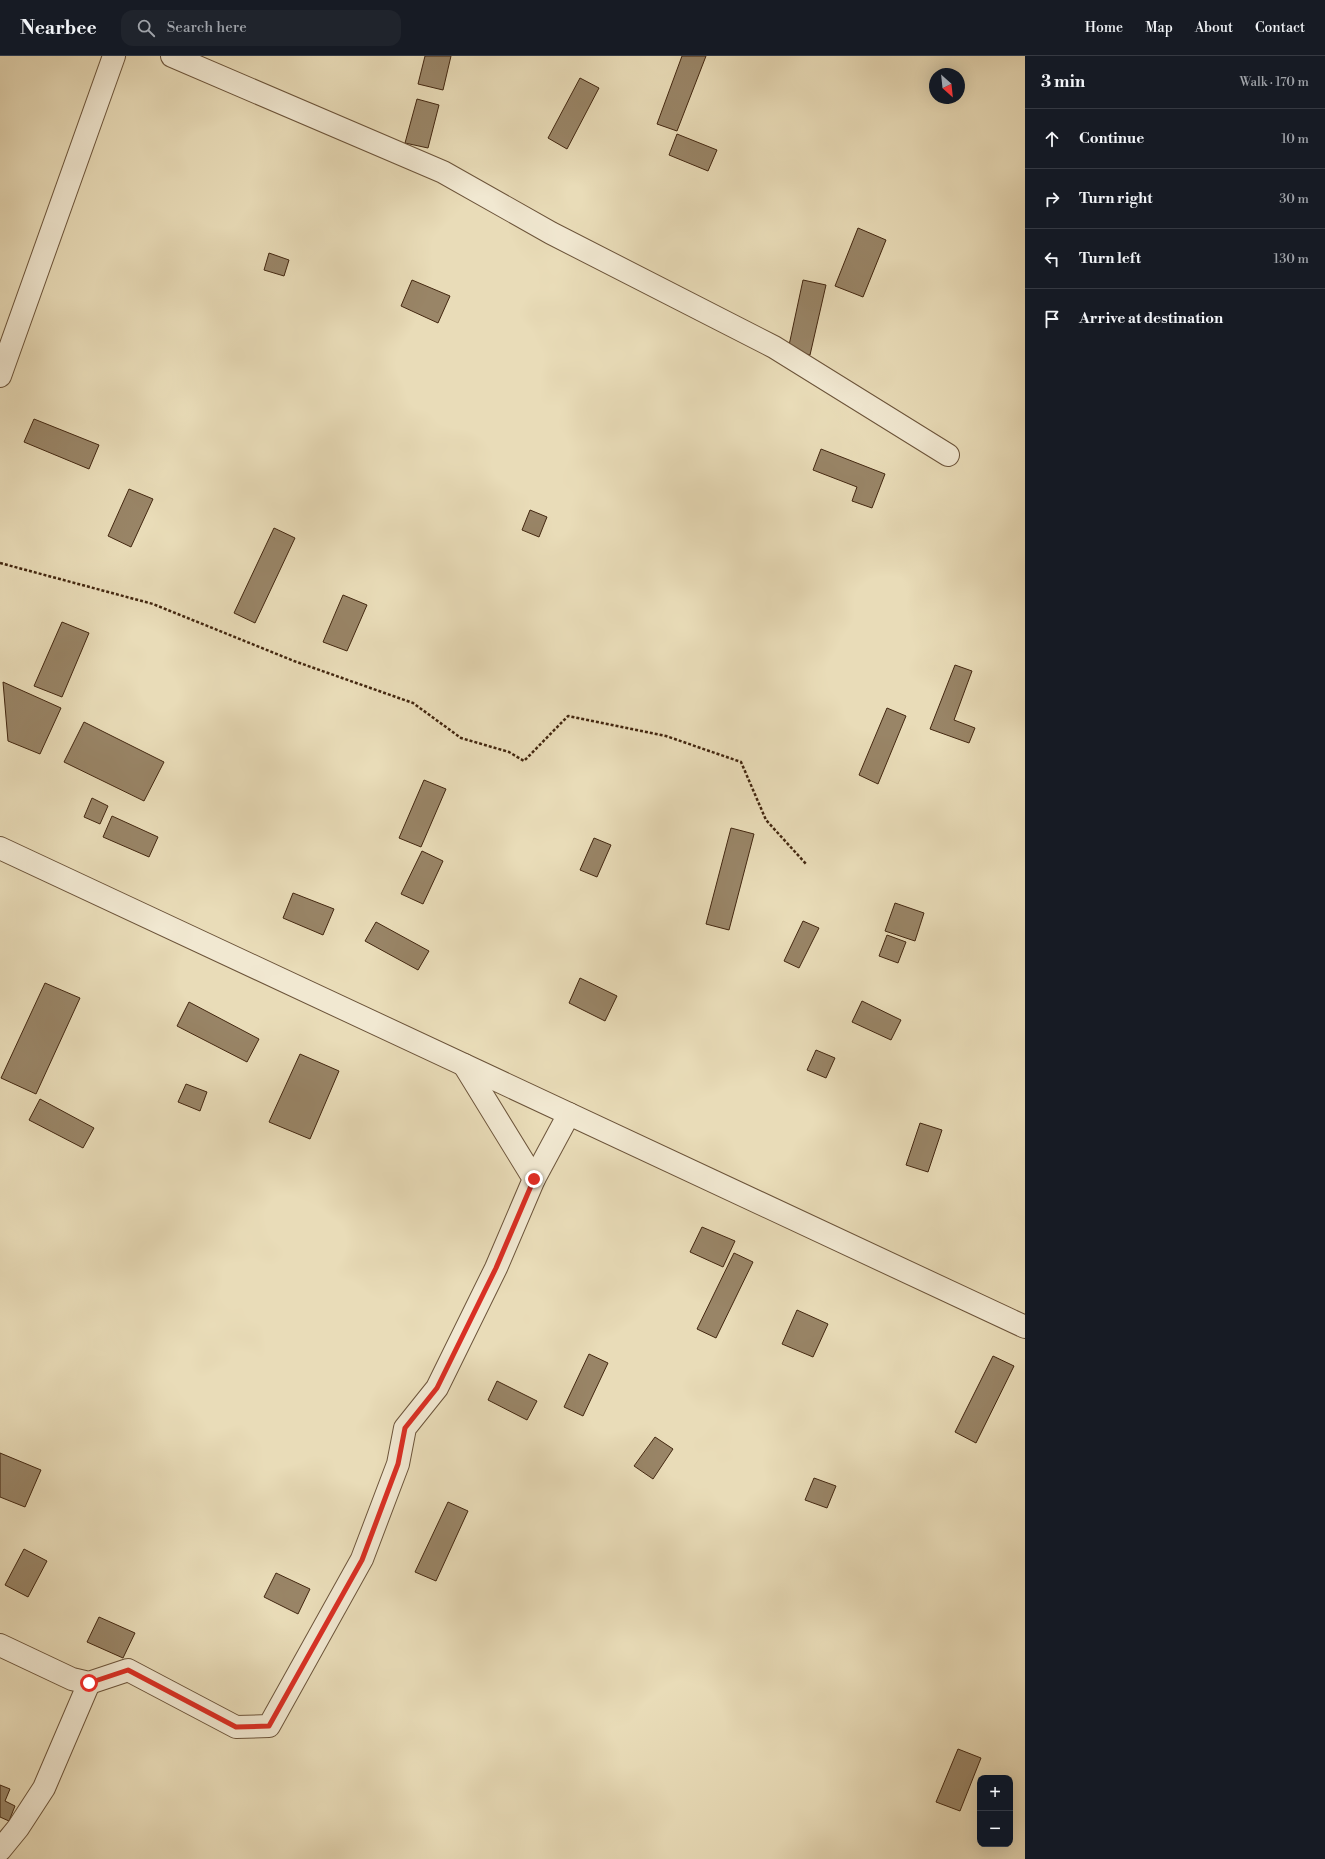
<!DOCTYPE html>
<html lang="en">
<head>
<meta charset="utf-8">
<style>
	body { margin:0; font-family:"Libre Bodoni",serif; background:#20242c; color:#f1f3f6 }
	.controls { position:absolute; right:12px; bottom:12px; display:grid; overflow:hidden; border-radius:8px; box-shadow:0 4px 16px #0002 }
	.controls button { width:36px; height:36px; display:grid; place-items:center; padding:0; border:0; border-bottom:1px solid #363941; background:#171b24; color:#f1f3f6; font:20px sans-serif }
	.compass { position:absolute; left:929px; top:12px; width:36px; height:36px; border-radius:50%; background:#171b24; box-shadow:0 4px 16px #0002; rotate:153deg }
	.stop { position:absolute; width:12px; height:12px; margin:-9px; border:3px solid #d93025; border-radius:50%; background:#fff }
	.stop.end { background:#d93025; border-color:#fff; box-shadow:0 1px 4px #0008 }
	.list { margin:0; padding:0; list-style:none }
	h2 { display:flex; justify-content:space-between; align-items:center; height:52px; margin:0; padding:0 16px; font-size:17px }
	h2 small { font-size:13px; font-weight:400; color:#9ea1a6 }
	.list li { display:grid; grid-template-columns:26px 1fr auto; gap:12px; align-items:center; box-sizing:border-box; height:60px; padding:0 16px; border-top:1px solid #363941 }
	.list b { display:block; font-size:15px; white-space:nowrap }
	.list em { font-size:13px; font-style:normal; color:#9ea1a6 }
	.icon { flex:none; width:22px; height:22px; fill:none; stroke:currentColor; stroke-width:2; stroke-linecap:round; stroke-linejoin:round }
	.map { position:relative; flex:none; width:1025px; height:1803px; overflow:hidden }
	header { display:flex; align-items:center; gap:24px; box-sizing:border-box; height:56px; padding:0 20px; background:#171b24; border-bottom:1px solid #363941 }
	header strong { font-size:19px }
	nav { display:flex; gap:22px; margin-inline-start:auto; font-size:14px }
	.search { width:280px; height:36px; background:#20242c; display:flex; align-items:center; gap:10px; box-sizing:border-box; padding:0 14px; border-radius:12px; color:#9ea1a6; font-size:15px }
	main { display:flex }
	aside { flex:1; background:#171b24 }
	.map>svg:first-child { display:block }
	.building { fill:#998567; stroke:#432710 }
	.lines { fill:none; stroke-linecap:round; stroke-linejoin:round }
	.minor-casing { stroke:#6c543a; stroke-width:24 }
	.path { stroke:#432710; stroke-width:2.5; stroke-dasharray:3 2; stroke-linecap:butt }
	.minor { stroke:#f1e8d1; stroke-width:22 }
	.route { stroke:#d93025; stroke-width:5 }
</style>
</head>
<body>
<header>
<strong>Nearbee</strong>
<div class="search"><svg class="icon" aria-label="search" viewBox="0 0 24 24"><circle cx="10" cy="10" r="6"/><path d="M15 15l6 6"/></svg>Search here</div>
<nav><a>Home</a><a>Map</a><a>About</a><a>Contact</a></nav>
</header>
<main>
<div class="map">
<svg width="1025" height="1803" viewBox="0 0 1025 1803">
	<rect width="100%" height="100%" fill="#e9dcb8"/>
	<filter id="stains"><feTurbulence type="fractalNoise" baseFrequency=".005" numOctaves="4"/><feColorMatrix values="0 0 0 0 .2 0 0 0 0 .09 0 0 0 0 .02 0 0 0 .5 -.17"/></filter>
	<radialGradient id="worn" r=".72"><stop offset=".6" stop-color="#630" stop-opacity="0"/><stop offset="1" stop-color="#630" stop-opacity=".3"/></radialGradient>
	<!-- building -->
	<g class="building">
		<path d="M425 0H451L443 34 418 28Z"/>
		<path d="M682 0H706L677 75 657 68Z"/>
		<path d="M580 22 599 32 567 93 548 82Z"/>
		<path d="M417 43 439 49 428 92 405 87Z"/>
		<path d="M677 78 717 94 708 115 669 99Z"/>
		<path d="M858 172 886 184 863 241 835 230Z"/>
		<path d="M269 197 289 204 284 220 264 214Z"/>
		<path d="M412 224 450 240 438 267 401 250Z"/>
		<path d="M803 224 826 229 810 299 788 294Z"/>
		<path d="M34 363 99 389 89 413 24 386Z"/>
		<path d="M821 393 885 418 872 452 852 445 857 431 813 414Z"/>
		<path d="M129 433 153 443 131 491 108 480Z"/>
		<path d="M530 454 547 461 539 481 522 474Z"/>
		<path d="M274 472 295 482 255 567 234 557Z"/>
		<path d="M343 539 367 549 347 595 323 586Z"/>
		<path d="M62 566 89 577 62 641 34 630Z"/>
		<path d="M955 609 972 615 954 664 975 672 969 687 930 673Z"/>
		<path d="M3 626 61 652 40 698 8 685Z"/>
		<path d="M887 652 906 660 878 728 859 719Z"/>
		<path d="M84 666 164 706 144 745 64 706Z"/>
		<path d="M424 724 446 733 421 791 399 782Z"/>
		<path d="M92 742 108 750 100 768 84 761Z"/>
		<path d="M112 760 158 781 149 801 103 781Z"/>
		<path d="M731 772 754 778 729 874 706 868Z"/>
		<path d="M594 782 611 789 597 821 580 814Z"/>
		<path d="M422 795 443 805 423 848 401 838Z"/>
		<path d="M293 837 334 853 323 879 283 862Z"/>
		<path d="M895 847 924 857 915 885 885 875Z"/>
		<path d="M803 865 819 872 799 912 784 905Z"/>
		<path d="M376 866 429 895 418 914 365 885Z"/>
		<path d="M887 879 906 886 898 907 879 900Z"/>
		<path d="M580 922 617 940 605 965 569 947Z"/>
		<path d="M45 927 80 942 36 1038 1 1022Z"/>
		<path d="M862 945 901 964 891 984 852 966Z"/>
		<path d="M189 946 259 983 247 1006 177 970Z"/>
		<path d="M816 994 835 1002 826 1022 807 1014Z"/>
		<path d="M300 998 339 1015 310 1083 269 1066Z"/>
		<path d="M186 1028 207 1036 200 1055 178 1046Z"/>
		<path d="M40 1043 94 1072 83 1092 29 1064Z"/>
		<path d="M920 1067 942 1074 928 1116 906 1109Z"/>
		<path d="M702 1171 735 1185 723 1211 690 1196Z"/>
		<path d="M734 1197 753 1206 716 1282 697 1273Z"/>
		<path d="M797 1254 828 1268 813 1301 782 1288Z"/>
		<path d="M589 1298 608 1307 583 1360 564 1351Z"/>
		<path d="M993 1300 1014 1310 976 1387 955 1376Z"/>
		<path d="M497 1325 537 1345 527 1364 488 1344Z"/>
		<path d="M655 1381 673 1393 653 1423 634 1410Z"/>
		<path d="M0 1397 41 1414 25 1451 0 1441Z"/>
		<path d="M814 1422 836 1430 827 1452 805 1444Z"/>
		<path d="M448 1446 468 1455 436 1525 415 1516Z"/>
		<path d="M24 1493 47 1505 28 1541 5 1529Z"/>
		<path d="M276 1517 310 1533 298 1558 264 1541Z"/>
		<path d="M99 1561 135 1577 123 1602 87 1586Z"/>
		<path d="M958 1693 981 1702 960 1755 936 1746Z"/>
		<path d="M0 1729 10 1733 5 1745 15 1750 9 1765 0 1761Z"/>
	</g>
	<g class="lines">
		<defs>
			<g id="minor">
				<path d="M172 0 443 116 551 177 774 291 948 399"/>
				<path d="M0 320 114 0"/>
				<path d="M0 792 1025 1271"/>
				<path d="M534 1123 569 1058"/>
				<path d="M0 1589 72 1623 89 1627 128 1614 236 1671 269 1670 362 1503 398 1408 405 1372 437 1332 496 1212 534 1123 464 1009"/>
				<path d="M0 1794 18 1772 44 1732 89 1627"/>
			</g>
		</defs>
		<!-- minor casing -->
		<use href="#minor" class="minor-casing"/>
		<!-- path -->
		<path class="path" d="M0 507 153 548 294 605 413 647 461 682 509 696 524 705 568 660 666 680 741 706 766 764 807 809"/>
		<!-- minor -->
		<use href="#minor" class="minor"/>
	</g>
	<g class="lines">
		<!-- route -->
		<path class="route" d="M89 1627 128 1614 236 1671 269 1670 362 1504 398 1408 405 1372 437 1332 496 1212 534 1123"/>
	</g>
	<rect width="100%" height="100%" filter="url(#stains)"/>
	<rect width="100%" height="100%" fill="url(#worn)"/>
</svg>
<div class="controls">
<button>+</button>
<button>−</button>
</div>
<svg class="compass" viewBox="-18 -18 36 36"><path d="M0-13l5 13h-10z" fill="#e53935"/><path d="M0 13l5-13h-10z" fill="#9ea1a6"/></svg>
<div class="stop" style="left:89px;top:1627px"></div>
<div class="stop end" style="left:534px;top:1123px"></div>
</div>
<aside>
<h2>3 min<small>Walk · 170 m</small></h2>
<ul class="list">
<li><svg class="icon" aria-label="ahead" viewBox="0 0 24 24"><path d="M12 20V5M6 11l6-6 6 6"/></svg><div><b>Continue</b></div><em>10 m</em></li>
<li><svg class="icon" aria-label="right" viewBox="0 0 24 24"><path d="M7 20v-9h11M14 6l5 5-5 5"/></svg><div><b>Turn right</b></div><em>30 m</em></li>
<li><svg class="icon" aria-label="left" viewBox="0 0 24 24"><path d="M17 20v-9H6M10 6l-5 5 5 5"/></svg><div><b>Turn left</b></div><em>130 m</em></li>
<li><svg class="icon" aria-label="arrive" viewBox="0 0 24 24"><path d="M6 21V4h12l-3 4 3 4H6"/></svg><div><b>Arrive at destination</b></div></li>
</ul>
</aside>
</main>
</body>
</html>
